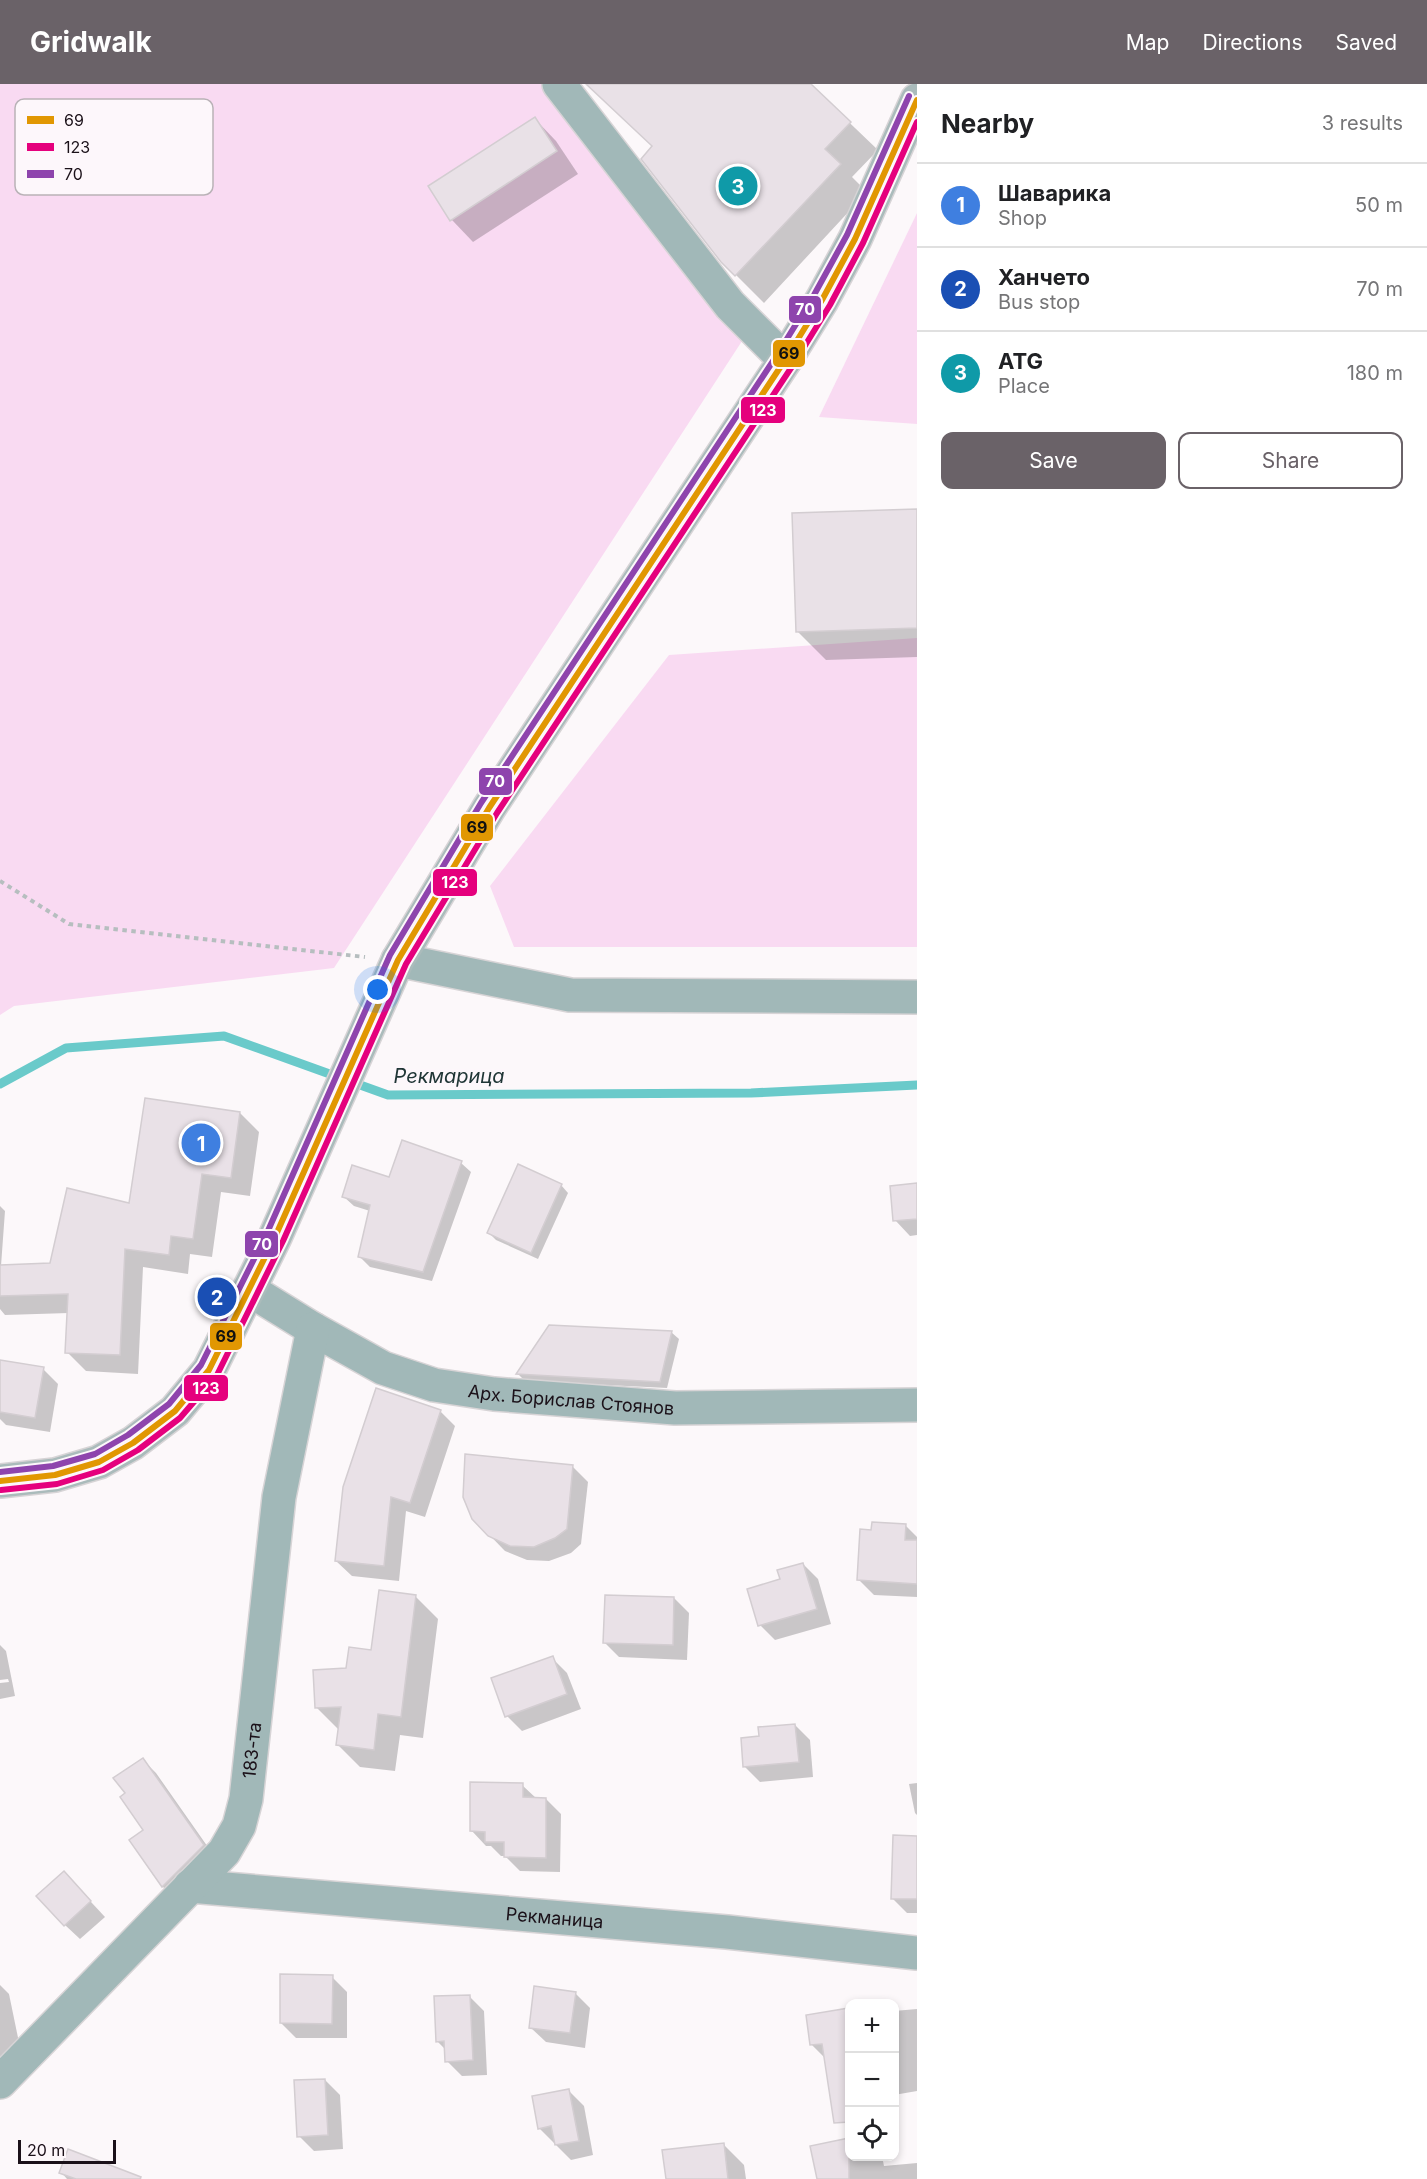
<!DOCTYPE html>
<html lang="en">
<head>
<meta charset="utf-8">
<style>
	body { margin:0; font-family:Inter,sans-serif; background:#f2f2f2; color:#202124 }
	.controls { position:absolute; right:18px; bottom:18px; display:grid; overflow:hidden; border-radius:12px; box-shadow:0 3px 9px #0003 }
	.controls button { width:54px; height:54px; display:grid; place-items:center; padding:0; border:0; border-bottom:2px solid #e0e0e0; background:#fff; color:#202124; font:30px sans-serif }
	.scale { position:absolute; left:18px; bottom:15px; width:98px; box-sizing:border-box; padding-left:6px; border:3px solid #1b1119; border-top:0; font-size:16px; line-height:21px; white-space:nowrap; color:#1b1119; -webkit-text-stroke:4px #fdf7fb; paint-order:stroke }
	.you { position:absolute; left:378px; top:906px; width:21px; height:21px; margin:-15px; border:4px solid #fff; border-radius:50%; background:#1a73e8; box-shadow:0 0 0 9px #1a73e833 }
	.badge { display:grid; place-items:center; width:39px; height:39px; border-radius:50%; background:#6a6268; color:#fff; font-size:20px; font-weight:700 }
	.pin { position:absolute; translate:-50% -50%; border:3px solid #fff; box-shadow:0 2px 6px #0006 }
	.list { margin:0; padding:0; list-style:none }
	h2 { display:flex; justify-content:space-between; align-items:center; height:78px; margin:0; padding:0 24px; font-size:26px }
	h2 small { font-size:20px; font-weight:400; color:#757577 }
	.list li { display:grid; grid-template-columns:39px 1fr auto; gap:18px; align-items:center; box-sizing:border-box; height:84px; padding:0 24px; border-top:2px solid #e0e0e0 }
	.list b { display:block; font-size:22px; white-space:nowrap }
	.list p { margin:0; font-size:20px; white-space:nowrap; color:#757577 }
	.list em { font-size:20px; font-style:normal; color:#757577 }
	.actions { display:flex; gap:12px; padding:18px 24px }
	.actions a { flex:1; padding:14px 0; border:2px solid #6a6268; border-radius:12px; text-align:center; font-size:21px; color:#6a6268 }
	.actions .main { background:#6a6268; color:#fff }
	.icon { flex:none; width:33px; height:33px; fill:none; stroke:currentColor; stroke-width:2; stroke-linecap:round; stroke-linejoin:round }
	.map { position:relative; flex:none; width:917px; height:2095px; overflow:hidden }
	header { display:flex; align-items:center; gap:36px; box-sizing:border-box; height:84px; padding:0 30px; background:#6a6268; color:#fff }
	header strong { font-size:28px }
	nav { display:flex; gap:33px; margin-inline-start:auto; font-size:21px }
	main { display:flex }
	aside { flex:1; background:#fff }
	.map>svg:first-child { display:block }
	.green { fill:#f9daf2 }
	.shadow { fill:#0003 }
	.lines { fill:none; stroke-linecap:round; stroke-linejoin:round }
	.stream { stroke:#6acaca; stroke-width:9 }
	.building { fill:#e9e1e7; stroke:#d3cdd1; stroke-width:1.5 }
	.minor-casing { stroke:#d7d4d6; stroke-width:36 }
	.major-casing { stroke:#d7d4d6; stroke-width:36 }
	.path { stroke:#b6bebf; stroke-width:4; stroke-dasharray:4.5 4.5; stroke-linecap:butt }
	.minor { stroke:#a1b8b8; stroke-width:33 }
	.major { stroke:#abb; stroke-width:33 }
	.bus-1-casing { stroke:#fdf7fb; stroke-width:10 }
	.bus-2-casing { stroke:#fdf7fb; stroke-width:10 }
	.bus-3-casing { stroke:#fdf7fb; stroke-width:10 }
	.bus-1 { stroke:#e19702; stroke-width:6 }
	.bus-2 { stroke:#e5007d; stroke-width:6 }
	.bus-3 { stroke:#8e44ad; stroke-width:6 }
	.labels { text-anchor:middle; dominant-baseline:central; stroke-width:6; stroke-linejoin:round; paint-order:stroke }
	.street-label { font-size:18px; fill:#1b1119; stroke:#fdf7fb }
	.water-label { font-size:20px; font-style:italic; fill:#203636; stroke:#fdf7fb }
	.key { fill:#fdf7fb; stroke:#b9b2b7; stroke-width:1.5 }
	.key-label { font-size:16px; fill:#1b1119 }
	.line-badge { stroke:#fdf7fb; stroke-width:2 }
	.badge-label { font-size:16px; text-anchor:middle; font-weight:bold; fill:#fff }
	.pale-badge-label { font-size:16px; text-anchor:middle; font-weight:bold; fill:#111 }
</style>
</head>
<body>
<header>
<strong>Gridwalk</strong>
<nav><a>Map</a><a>Directions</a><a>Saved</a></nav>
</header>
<main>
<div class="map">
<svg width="917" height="2095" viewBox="0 0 917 2095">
	<rect width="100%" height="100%" fill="#fcf8fa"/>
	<!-- green -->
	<g class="green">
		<path d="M0 0H542L744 254 334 884 14 922 0 931Z"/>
		<path d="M917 129V340L819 333Z"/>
		<path d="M917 554V863H514L490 802 669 571Z"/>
	</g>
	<!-- shadow -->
	<g class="shadow">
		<path d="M587 0H809L878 66 852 93 867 108 764 219 722 177 654 63Z"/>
		<path d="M535 35 556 57 578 90 473 158 452 136Z"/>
		<path d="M917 427V573L826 576 798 548Z"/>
		<path d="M240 1029 259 1048 250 1112 221 1108 212 1173 190 1170 188 1190 143 1183 138 1290 86 1287 67 1268 69 1229 5 1231 0 1225V1122L5 1127 1 1182 51 1181 131 1121Z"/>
		<path d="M461 1079 471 1088 432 1197 370 1183 360 1173 370 1127 354 1122 344 1113 390 1095Z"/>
		<path d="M561 1101 568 1109 538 1175 496 1156 488 1148Z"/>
		<path d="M917 1101V1151L910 1152 895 1136Z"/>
		<path d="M671 1248 679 1255 667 1304 525 1297 518 1290Z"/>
		<path d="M0 1277 43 1285 58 1300 50 1348 6 1341 0 1335Z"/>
		<path d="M440 1327 455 1342 425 1433 406 1427 399 1497 352 1492 336 1477Z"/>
		<path d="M573 1383 588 1398 581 1460 571 1469 549 1477 527 1476 505 1467 473 1434Z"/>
		<path d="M905 1441 917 1453V1513L874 1511 859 1496 873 1447Z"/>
		<path d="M803 1480 818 1495 831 1540 775 1556 760 1541 782 1496Z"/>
		<path d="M416 1513 438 1535 423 1654 400 1651 395 1687 360 1683 338 1661V1645L316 1623 372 1568Z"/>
		<path d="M674 1514 689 1529 687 1576 619 1573 604 1558Z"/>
		<path d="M0 1561 6 1567 15 1612 0 1615V1599L9 1598 8 1595 0 1596Z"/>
		<path d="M552 1574 567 1589 581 1625 522 1647 507 1632Z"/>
		<path d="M795 1641 810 1656 813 1693 760 1698 745 1683Z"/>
		<path d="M142 1675 156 1689 217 1776 177 1816 163 1803 131 1756 145 1747 127 1710Z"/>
		<path d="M917 1699V1731L915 1729 909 1700Z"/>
		<path d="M522 1701 537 1715H546L561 1730 560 1788 520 1787 505 1772H501L491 1762H486L471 1746Z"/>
		<path d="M917 1754V1829H907L892 1814Z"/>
		<path d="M78 1804 105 1833 80 1855 65 1841Z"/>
		<path d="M332 1893 347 1908V1954H296L281 1939Z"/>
		<path d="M0 1901 9 1910 22 1973 0 1977Z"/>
		<path d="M575 1909 590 1924 585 1964 546 1958 530 1943Z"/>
		<path d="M469 1912 484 1927 487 1991 462 1992 447 1977 446 1966 437 1957Z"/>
		<path d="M917 1925V2007L894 2011V1927Z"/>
		<path d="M848 1926 850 1928 849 2017 826 1975 812 1961Z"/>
		<path d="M325 1996 340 2011 343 2065 314 2067 299 2052Z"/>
		<path d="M569 2007 584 2022 593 2071 571 2076 539 2044Z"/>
		<path d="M850 2055V2072H882L884 2082 917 2079V2095H818L812 2063Z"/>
		<path d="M723 2060 744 2081 746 2095H667Z"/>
		<path d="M69 2067 142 2095H67L61 2088Z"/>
	</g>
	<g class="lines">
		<!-- stream -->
		<path class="stream" d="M0 1000 66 964 224 952 388 1011 751 1009 917 1001"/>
	</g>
	<!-- building -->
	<g class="building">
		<path d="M586 0H811L851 38 825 65 841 80 735 192 721 178 641 75 652 62Z"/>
		<path d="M535 33 557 67 450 137 428 102Z"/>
		<path d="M917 425V544L796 548 792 429Z"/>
		<path d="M145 1014 240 1028 231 1094 202 1090 193 1155 171 1152 169 1171 125 1165 120 1271 65 1269 68 1210 0 1212V1181L50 1179 67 1104 129 1119Z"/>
		<path d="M402 1056 462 1077 423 1188 358 1173 370 1121 342 1113 352 1081 389 1093Z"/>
		<path d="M518 1080 562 1100 531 1169 487 1149Z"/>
		<path d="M917 1099V1135L893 1137 890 1102Z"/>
		<path d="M549 1241 672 1247 660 1298 516 1290Z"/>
		<path d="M0 1276 44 1283 35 1334 0 1328Z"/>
		<path d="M376 1304 441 1326 410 1419 391 1413 384 1482 335 1477 343 1403Z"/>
		<path d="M465 1370 573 1381 567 1445 555 1454 534 1463 510 1462 488 1452 472 1435 463 1413Z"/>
		<path d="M872 1438 906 1440 905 1456H917V1500L857 1496 860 1445 871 1446Z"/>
		<path d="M803 1479 817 1525 758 1542 747 1505 780 1495 777 1486Z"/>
		<path d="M379 1506 416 1511 401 1633 378 1630 374 1666 336 1661 341 1623 315 1624 313 1586 346 1584 349 1563 371 1566Z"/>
		<path d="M605 1511 674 1513 673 1561 603 1559Z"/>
		<path d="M553 1572 567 1610 505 1633 491 1594Z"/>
		<path d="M795 1640 799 1678 743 1683 741 1654 759 1652 758 1643Z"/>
		<path d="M143 1674 204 1761 162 1803 129 1756 143 1746 120 1713 125 1709 113 1694Z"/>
		<path d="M470 1698 523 1699V1713L546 1714V1774L504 1773V1758H485V1748L470 1747Z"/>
		<path d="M893 1751 917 1752V1815H891Z"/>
		<path d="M64 1787 91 1817 64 1842 36 1812Z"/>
		<path d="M280 1890 333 1891 332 1940 280 1939Z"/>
		<path d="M534 1902 576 1908 570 1949 529 1944Z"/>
		<path d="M470 1911 473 1976 445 1978 444 1957 436 1958 434 1912Z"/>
		<path d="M849 1924V2038L834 2039 822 1960 810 1961 806 1931Z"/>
		<path d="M325 1995 328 2051 297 2053 294 1996Z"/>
		<path d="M569 2005 579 2057 555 2061 551 2042 538 2045 532 2012Z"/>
		<path d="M849 2054V2095H817L810 2062Z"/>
		<path d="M724 2059 728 2095H666L662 2066Z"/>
		<path d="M68 2065 141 2093 140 2095H76L59 2089Z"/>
	</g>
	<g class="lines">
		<defs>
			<g id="minor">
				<path d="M559 0 730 221 785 276"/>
				<path d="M398 876 570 911 917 913"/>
				<path id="s1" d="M250 1206 313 1245 383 1284 434 1301 494 1310 675 1324 917 1321"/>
				<path id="s2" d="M190 1802 727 1848 917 1869"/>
				<path id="s3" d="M0 1998 224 1768 239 1742 246 1715 279 1413 313 1245"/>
			</g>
			<path id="major" d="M0 1397 55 1391 99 1378 133 1359 175 1327 209 1286 275 1153 398 876 489 724 785 276 822 216 855 155 917 16"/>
		</defs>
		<!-- minor casing -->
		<use href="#minor" class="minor-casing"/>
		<!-- major casing -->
		<use href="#major" class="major-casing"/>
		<!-- path -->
		<path class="path" d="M0 797 69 840 365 873"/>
		<!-- minor -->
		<use href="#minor" class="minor"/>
		<!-- major -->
		<use href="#major" class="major"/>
		<defs>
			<path id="bus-1" d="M0 1397 55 1391 99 1378 133 1359 175 1327 209 1286 275 1153 398 876 489 724 785 276 822 216 855 155 917 16"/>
			<path id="bus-2" d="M1 1406 57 1400 103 1386 138 1366 180 1334 217 1291 283 1157 406 880 497 729 793 281 830 221 863 159 917 38"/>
			<path id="bus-3" d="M0 1388 53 1382 95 1370 128 1351 169 1320 201 1281 267 1149 390 871 481 719 777 271 814 211 847 151 909 12"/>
		</defs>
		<!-- bus-1 casing -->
		<use href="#bus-1" class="bus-1-casing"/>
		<!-- bus-2 casing -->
		<use href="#bus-2" class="bus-2-casing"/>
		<!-- bus-3 casing -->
		<use href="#bus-3" class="bus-3-casing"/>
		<!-- bus-1 -->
		<use href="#bus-1" class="bus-1"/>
		<!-- bus-2 -->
		<use href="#bus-2" class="bus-2"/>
		<!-- bus-3 -->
		<use href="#bus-3" class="bus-3"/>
	</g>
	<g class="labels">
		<!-- street labels -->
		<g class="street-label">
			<text stroke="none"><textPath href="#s1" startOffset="346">Арх. Борислав Стоянов</textPath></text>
			<text stroke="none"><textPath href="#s3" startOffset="428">183-та</textPath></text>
			<text stroke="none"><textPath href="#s2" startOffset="366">Рекманица</textPath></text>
		</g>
		<!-- water labels -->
		<g class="water-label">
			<text x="449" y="992">Рекмарица</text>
		</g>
	</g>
	<!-- legend -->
	<rect x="15" y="15" width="198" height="96" rx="9" class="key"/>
	<rect x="27" y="32" width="27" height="8" fill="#e19702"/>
	<rect x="27" y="59" width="27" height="8" fill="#e5007d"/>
	<rect x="27" y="86" width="27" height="8" fill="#8e44ad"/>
	<g class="key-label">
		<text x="64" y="42">69</text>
		<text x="64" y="69">123</text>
		<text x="64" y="96">70</text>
	</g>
	<g class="line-badge">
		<rect x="788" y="211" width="34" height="29" rx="6" fill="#8e44ad"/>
		<rect x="772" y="255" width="34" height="29" rx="6" fill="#e19702"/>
		<rect x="740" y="312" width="46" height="28" rx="6" fill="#e5007d"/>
		<rect x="478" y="683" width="35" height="29" rx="6" fill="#8e44ad"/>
		<rect x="460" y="729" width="34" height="29" rx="6" fill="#e19702"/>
		<rect x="432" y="784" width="46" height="29" rx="6" fill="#e5007d"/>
		<rect x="244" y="1146" width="35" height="28" rx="6" fill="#8e44ad"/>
		<rect x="209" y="1238" width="34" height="29" rx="6" fill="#e19702"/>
		<rect x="183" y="1290" width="46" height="28" rx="6" fill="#e5007d"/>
	</g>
	<g class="badge-label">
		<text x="805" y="231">70</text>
		<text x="763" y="332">123</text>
		<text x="495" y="703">70</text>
		<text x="455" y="804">123</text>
		<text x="262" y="1166">70</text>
		<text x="206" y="1310">123</text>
	</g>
	<g class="pale-badge-label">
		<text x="789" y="275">69</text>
		<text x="477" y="749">69</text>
		<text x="226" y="1258">69</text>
	</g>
</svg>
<div class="controls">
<button>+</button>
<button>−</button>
<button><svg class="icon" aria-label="locate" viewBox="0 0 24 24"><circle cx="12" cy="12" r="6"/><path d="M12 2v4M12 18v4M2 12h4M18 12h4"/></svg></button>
</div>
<div class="scale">20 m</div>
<div class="you"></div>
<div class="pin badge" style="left:201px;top:1059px;background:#3f7fe0">1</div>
<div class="pin badge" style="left:217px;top:1213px;background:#1a4fb4">2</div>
<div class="pin badge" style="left:738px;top:102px;background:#0f9aa8">3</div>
</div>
<aside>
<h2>Nearby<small>3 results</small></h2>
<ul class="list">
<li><span class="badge" style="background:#3f7fe0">1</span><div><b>Шаварика</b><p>Shop</p></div><em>50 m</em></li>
<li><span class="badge" style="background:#1a4fb4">2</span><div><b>Ханчето</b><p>Bus stop</p></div><em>70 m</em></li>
<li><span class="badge" style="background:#0f9aa8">3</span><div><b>ATG</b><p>Place</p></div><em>180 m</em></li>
</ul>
<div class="actions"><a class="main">Save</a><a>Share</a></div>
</aside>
</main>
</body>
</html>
